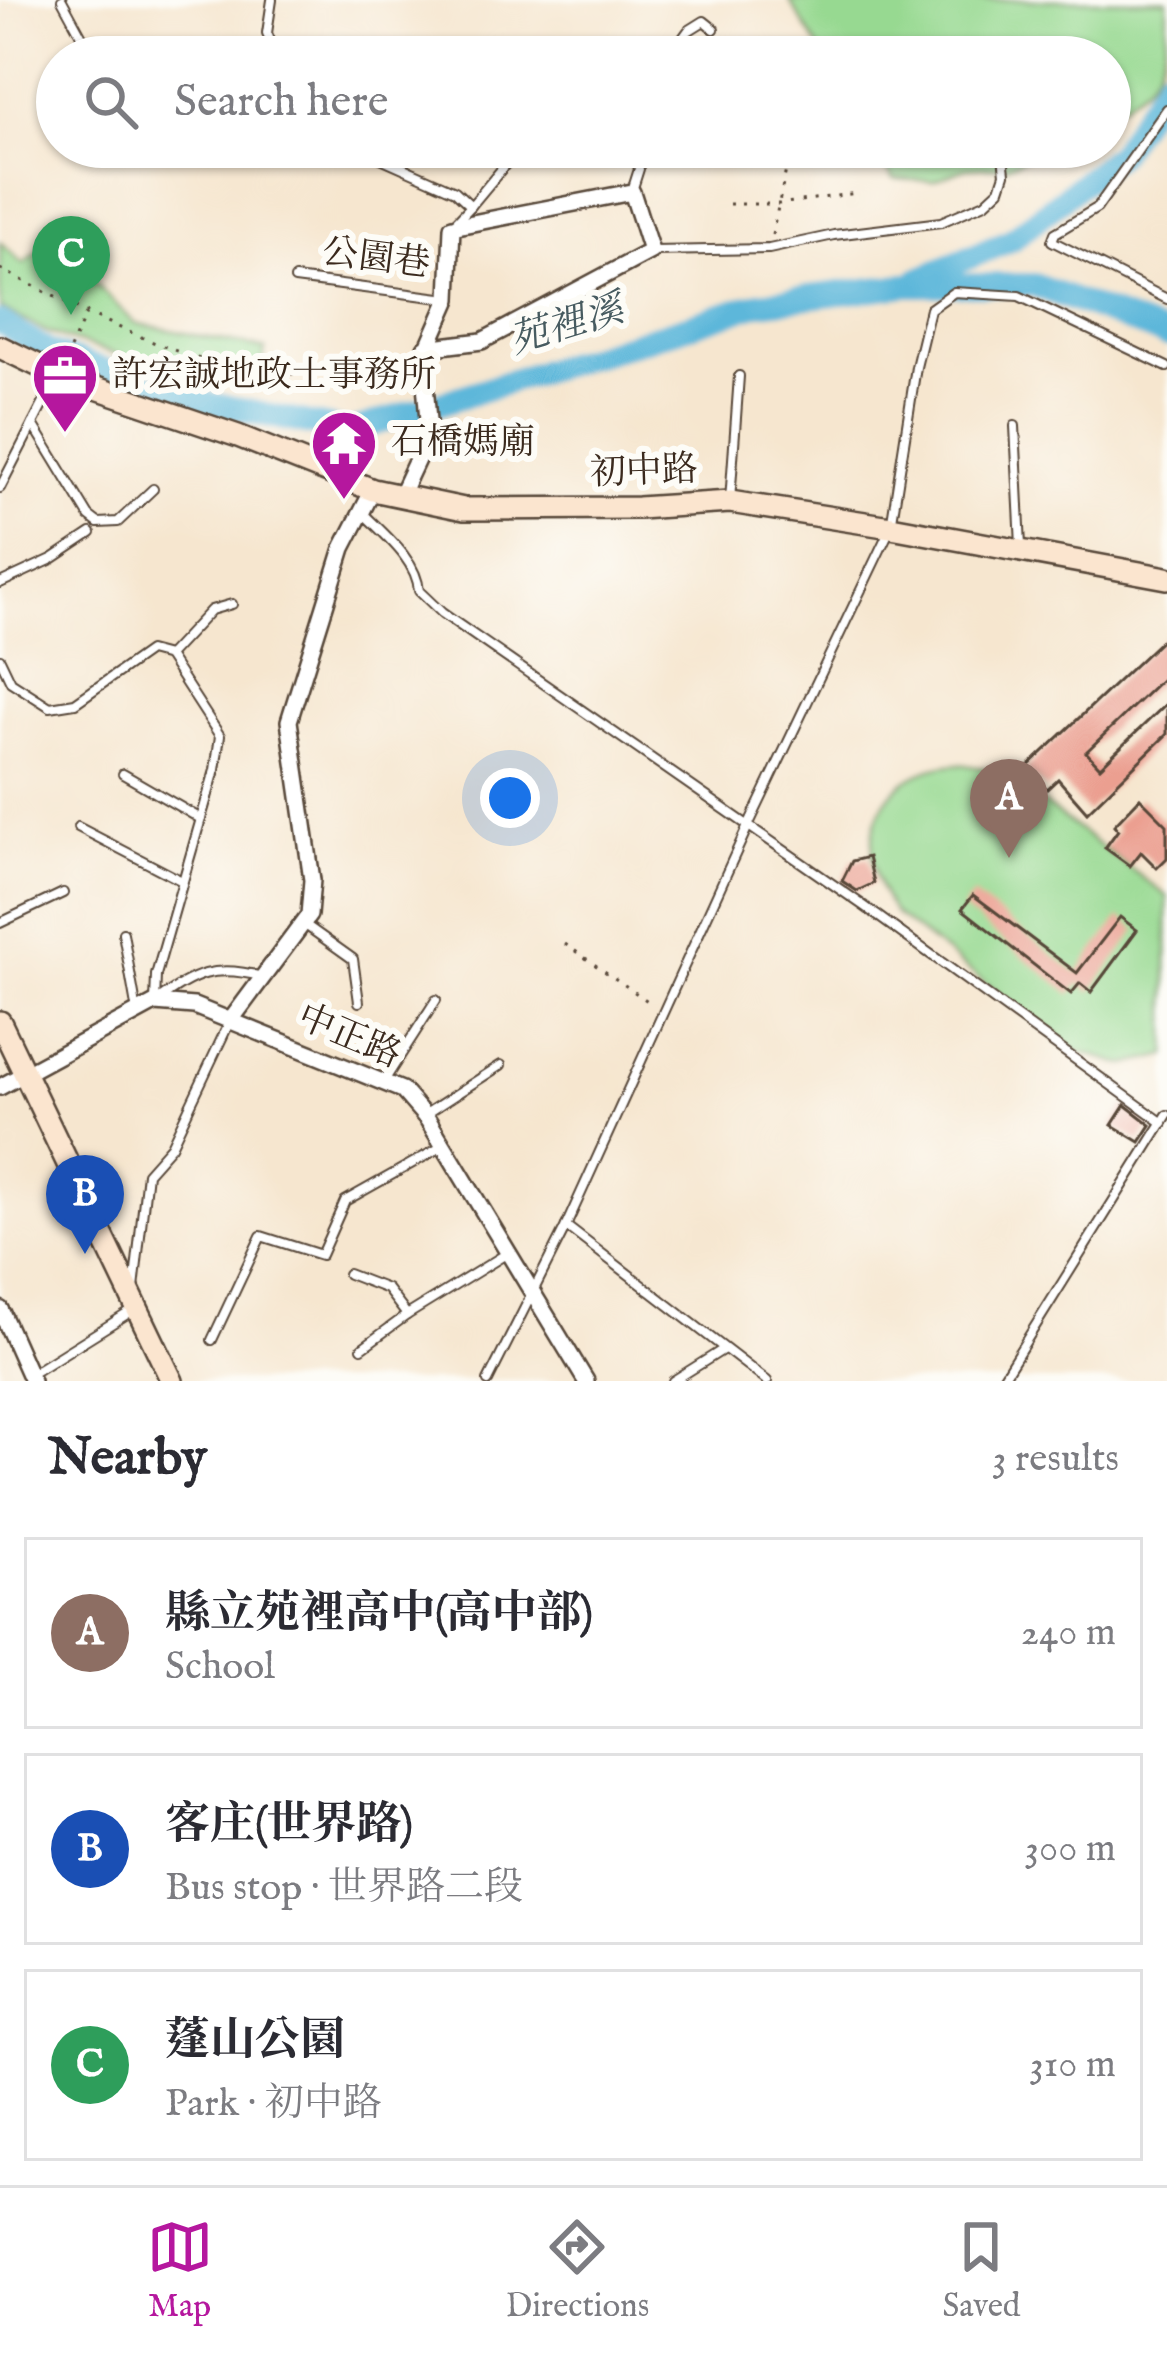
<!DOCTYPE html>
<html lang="en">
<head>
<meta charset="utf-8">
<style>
	body { margin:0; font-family:"IM FELL English","Noto Serif TC",serif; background:#f7f7f7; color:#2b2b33 }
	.you { position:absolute; left:510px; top:798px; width:42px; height:42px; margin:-30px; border:9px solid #fff; border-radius:50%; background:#1a73e8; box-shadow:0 0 0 18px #1a73e833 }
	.badge { display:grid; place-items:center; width:78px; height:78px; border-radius:50%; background:#b5179e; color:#fff; font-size:39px; font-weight:700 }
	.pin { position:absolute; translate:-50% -99px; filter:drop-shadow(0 3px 6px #0008) }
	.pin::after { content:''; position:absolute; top:63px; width:42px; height:36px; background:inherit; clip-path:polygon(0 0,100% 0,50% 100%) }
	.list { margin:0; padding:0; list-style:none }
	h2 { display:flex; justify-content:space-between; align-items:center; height:156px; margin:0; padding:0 48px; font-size:51px }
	h2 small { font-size:39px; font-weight:400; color:#7c7c81 }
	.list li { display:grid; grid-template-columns:78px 1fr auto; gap:36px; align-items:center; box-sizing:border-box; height:192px; margin:0 24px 24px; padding:0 24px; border:3px solid #e1e1e2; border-radius:0px }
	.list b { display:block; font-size:45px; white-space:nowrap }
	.list p { margin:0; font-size:39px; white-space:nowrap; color:#7c7c81 }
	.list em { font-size:39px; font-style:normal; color:#7c7c81 }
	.icon { flex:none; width:66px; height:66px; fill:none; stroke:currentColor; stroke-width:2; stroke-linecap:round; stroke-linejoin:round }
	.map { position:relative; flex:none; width:1167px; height:1381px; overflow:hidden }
	.search { position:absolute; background:#fff; box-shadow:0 3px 9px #0004; left:36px; right:36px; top:36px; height:132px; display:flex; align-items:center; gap:30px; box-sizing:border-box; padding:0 42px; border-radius:66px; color:#7c7c81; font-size:45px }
	.sheet { height:804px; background:#fff }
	nav { display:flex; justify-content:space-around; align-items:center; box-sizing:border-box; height:168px; border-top:3px solid #e1e1e2; background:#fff; font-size:33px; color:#7c7c81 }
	nav a { display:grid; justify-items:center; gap:6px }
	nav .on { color:#b5179e }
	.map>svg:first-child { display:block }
	.green { fill:#97d991; stroke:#698258; stroke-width:3 }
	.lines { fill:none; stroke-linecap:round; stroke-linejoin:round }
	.river { stroke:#5db7da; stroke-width:24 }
	.building { fill:#eb9f90 }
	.lane-casing { stroke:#574639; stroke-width:12 }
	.street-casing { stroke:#574639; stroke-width:20 }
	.secondary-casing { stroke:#574639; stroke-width:26 }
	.path { stroke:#574639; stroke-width:3; stroke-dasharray:3 9; stroke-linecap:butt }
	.lane { stroke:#fff; stroke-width:8 }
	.street { stroke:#fff; stroke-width:15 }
	.secondary { stroke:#fbe5cf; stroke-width:21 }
	.labels { text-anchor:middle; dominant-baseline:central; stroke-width:12; stroke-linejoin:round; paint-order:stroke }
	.street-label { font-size:36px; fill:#3b2a1e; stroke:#fdfcf7 }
	.poi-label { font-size:36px; fill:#3b2a1e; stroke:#fdfcf7; text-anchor:start }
	.water-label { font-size:39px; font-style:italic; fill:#475b60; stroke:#fdfcf7 }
</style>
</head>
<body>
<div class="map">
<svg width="1167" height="1381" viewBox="0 0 1167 1381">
	<rect width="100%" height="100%" fill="#fdfcf7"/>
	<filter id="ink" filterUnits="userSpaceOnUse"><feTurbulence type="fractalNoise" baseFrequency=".00833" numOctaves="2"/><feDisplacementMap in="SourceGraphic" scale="24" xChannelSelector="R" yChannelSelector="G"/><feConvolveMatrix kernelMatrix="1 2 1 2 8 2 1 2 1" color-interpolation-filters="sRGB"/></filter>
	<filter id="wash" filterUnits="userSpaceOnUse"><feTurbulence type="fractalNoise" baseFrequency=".004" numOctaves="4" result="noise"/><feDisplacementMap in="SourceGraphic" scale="48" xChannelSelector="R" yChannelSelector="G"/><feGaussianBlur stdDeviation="2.7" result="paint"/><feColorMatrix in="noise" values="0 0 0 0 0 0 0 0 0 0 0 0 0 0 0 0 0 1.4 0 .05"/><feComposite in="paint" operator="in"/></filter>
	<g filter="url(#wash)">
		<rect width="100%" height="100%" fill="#f6e6cf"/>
		<!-- green -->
		<g class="green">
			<path d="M789 0H1167C1167 60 1164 78 1110 112V57H824Z"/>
			<path d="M871 147H1053L1006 166 966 168 933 181 894 179Z"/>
			<path d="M52 241 135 323 265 349 259 381 154 367 47 332 0 308V242L23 264Z"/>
			<path d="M960 764 1000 771 1167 896V1055L1126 1065 1073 1050 894 913C849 847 876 768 960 764Z"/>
		</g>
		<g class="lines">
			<!-- river -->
			<g class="river">
				<path d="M919 279 1011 240 1118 154 1167 78"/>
				<path d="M0 322 49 352 193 400 349 432 760 303 906 285H1034L1167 336"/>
			</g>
		</g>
		<g id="blocks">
			<!-- building -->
			<g class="building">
				<path d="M1167 635V674L1086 752 1100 767 1167 703V734L1087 812 1058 779 1047 789 1024 770Z"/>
				<path d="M1140 798 1167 825V858L1157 868 1141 852 1130 866 1105 848 1118 830 1114 825Z"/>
				<path d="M868 857 874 883 857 891 842 881 852 861Z"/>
				<path d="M973 895 1077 973 1120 917 1137 930 1091 992 1080 983 1071 994 962 909Z"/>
				<path d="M1125 1105 1151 1125 1140 1142 1112 1125Z"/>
			</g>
		</g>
	</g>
	<g filter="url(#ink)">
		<use href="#blocks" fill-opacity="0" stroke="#574639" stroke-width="3"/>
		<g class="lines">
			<defs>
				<g id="lane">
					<path d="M62 0 93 57"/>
					<path d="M272 0 267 33 277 57"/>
					<path d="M582 47 589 57"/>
					<path d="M669 57 688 31 704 21 714 29"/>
					<path d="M1167 109 1097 208 1055 233 1052 241 1167 299"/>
					<path d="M356 147 455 191 471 206 453 225"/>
					<path d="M632 191 639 169 633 147"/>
					<path d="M471 206 520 147"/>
					<path d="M652 251 769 249 834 235 941 222 985 203 1000 189 1005 174 1003 155"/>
					<path d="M295 279 448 299"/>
					<path d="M33 424 89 516 98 523 118 522 153 489"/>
					<path d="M1015 426 1021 546"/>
					<path d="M0 488 57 377"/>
					<path d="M730 501 739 376"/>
					<path d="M361 511C382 533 417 559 419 591L442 613 864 906 1163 1123"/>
					<path d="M0 583 52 559 91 533"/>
					<path d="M168 656 211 610 232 604"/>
					<path d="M0 659 11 682 50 707 75 703 149 651 168 656 220 736 215 770 156 975 155 1003"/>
					<path d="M123 774 201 819"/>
					<path d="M78 827 182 881"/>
					<path d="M0 923 63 893"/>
					<path d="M304 924 353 959 359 1002"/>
					<path d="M123 933 137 1012"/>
					<path d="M156 1002C194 973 215 964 263 977"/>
					<path d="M384 1081 436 1000"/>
					<path d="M424 1115 501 1065"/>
					<path d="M566 1226 767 1381"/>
					<path d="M348 1274 387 1289 407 1315"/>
					<path d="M134 1289 147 1173 171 1146 230 1021"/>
					<path d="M212 1340 261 1236 321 1255 345 1201 443 1146"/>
					<path d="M362 1348 407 1315 506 1254"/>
					<path d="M31 1374 135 1309"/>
					<path d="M488 1381 566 1226 748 826 891 527 916 367 930 309 954 292 1019 296 1167 367"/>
					<path d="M673 1381 724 1349"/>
					<path d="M1001 1381 1167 1115"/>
				</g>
				<g id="street">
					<path d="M400 496 429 434 423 358 449 299 452 227 632 192 651 251 482 341 425 348"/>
					<path d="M231 1020 309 915 312 880 289 721 343 548 373 490"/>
					<path d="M0 1087 155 1003 194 1006 402 1090 428 1120 586 1381"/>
					<path d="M0 1309 32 1381"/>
				</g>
				<g id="secondary">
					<path d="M0 347 58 375 238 436 373 490 464 509 638 508 730 502 891 527 1167 578"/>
					<path d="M0 1022 172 1381"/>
				</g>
			</defs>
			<!-- lane casing -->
			<use href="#lane" class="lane-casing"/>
			<!-- street casing -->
			<use href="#street" class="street-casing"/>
			<!-- secondary casing -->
			<use href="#secondary" class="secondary-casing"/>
			<!-- path -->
			<g class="path">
				<path d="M729 204H779L857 193"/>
				<path d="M772 235 786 170"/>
				<path d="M0 269C78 308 201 376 288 374 326 373 369 358 407 351"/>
				<path d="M65 360 86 314"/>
				<path d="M565 944 652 1004"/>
			</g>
			<!-- lane -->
			<use href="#lane" class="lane"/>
			<!-- street -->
			<use href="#street" class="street"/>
			<!-- secondary -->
			<use href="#secondary" class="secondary"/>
		</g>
	</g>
	<!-- icons -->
	<defs>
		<symbol id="office-pin" viewBox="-11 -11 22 30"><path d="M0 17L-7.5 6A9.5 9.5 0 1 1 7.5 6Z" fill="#b5179e" stroke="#fdfcf7"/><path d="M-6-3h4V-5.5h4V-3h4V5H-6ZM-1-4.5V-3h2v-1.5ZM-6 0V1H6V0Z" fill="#fff"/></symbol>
		<symbol id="temple-pin" viewBox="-11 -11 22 30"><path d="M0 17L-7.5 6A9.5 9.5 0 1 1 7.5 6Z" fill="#b5179e" stroke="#fdfcf7"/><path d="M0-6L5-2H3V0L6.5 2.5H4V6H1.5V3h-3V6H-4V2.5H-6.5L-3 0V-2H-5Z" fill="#fff"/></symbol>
	</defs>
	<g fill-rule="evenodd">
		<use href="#office-pin" x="27" y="338" width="76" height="104"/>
		<use href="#temple-pin" x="306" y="405" width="76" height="104"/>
	</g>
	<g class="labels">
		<!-- street labels -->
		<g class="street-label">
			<text transform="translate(376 259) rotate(7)">公園巷</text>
			<text transform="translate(644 472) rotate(-2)">初中路</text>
			<text transform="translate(349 1037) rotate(23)">中正路</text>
		</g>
		<!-- poi labels -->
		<g class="poi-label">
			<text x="112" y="376">許宏誠地政士事務所</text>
			<text x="391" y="443">石橋媽廟</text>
		</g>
		<!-- water labels -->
		<g class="water-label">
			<text transform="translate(567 326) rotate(-17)">苑裡溪</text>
		</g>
	</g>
</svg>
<div class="you"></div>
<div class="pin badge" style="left:1009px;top:858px;background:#8d6e63">A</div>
<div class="pin badge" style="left:85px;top:1254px;background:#1a4fb4">B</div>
<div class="pin badge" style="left:71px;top:315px;background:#2e9e5b">C</div>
<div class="search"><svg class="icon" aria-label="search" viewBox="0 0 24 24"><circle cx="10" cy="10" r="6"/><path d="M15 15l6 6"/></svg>Search here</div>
</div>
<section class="sheet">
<h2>Nearby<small>3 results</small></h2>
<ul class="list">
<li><span class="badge" style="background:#8d6e63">A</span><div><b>縣立苑裡高中(高中部)</b><p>School</p></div><em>240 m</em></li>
<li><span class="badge" style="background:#1a4fb4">B</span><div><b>客庄(世界路)</b><p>Bus stop · 世界路二段</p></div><em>300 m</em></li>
<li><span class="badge" style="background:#2e9e5b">C</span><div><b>蓬山公園</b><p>Park · 初中路</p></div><em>310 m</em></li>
</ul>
</section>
<nav>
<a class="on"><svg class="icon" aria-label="map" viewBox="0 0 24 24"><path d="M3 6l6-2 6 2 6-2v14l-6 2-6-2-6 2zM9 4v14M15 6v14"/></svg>Map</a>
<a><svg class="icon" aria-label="directions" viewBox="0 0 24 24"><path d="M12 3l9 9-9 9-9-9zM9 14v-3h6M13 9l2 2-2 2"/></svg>Directions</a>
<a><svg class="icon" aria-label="saved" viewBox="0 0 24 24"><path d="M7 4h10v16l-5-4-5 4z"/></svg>Saved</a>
</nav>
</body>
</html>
